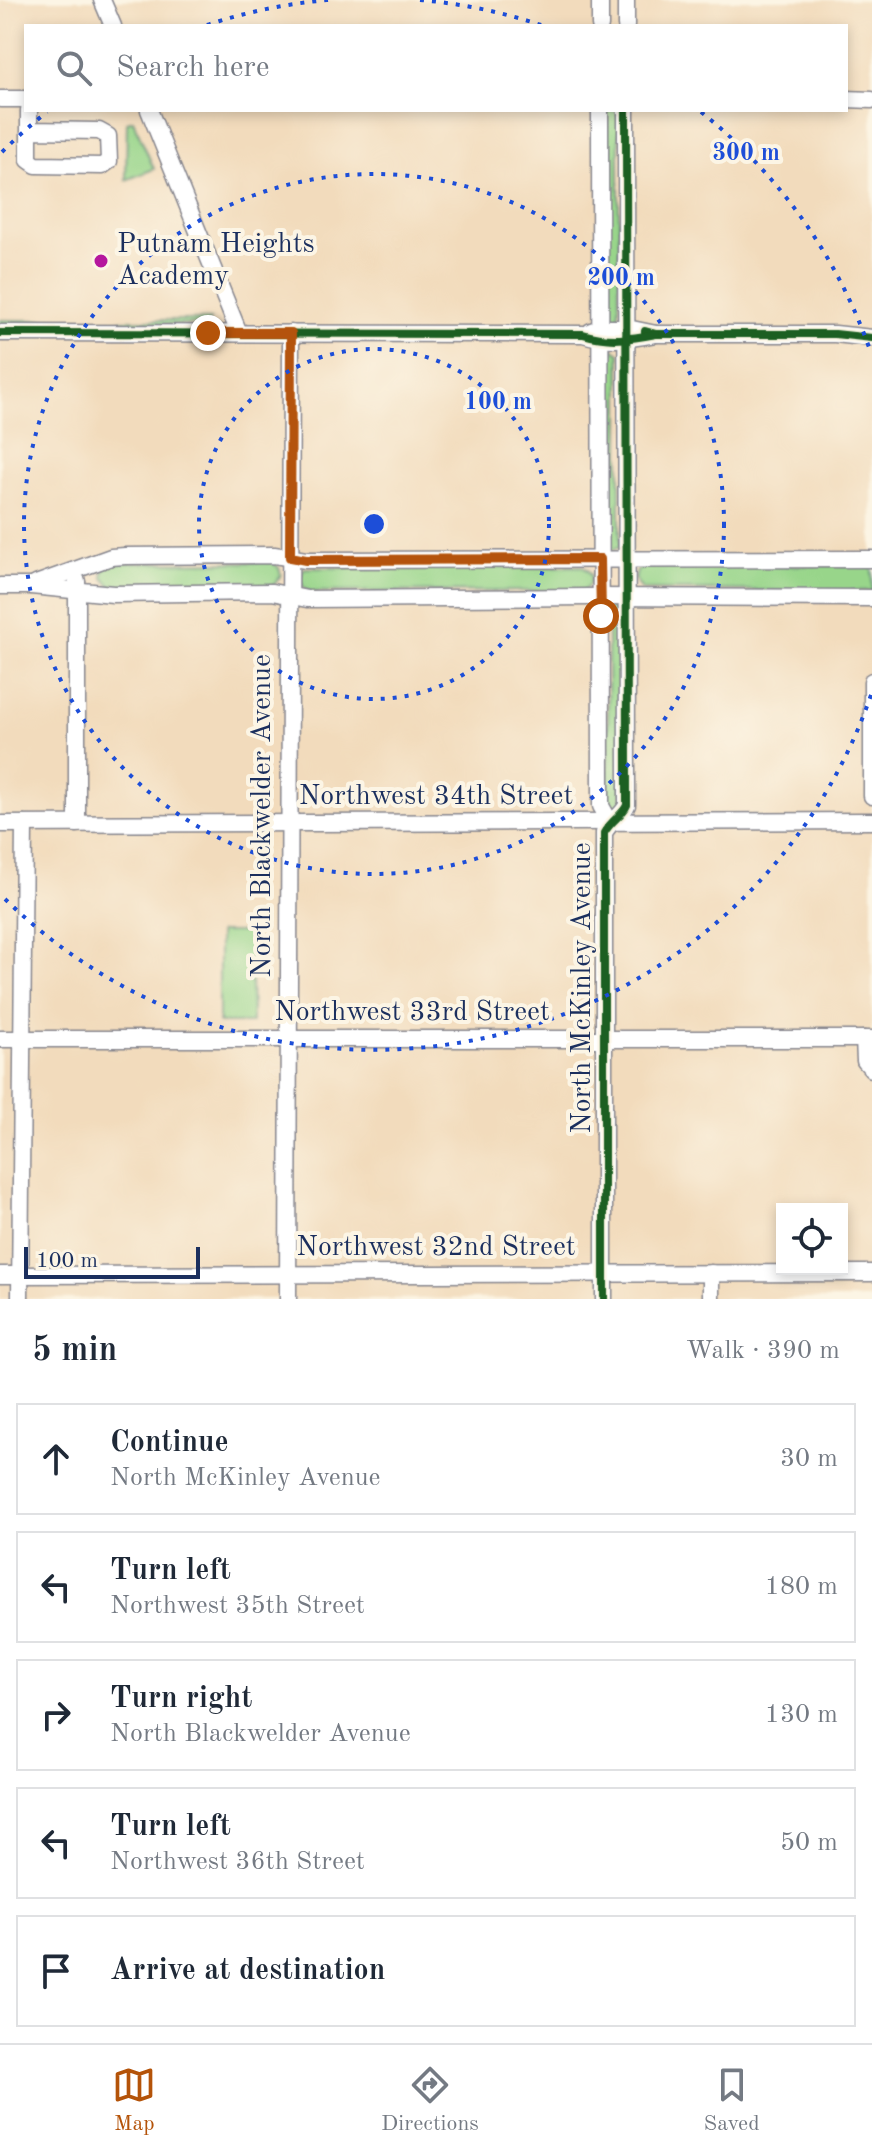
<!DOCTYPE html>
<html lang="en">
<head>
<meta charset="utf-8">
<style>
	body { margin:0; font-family:"Old Standard TT",serif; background:#f2f2f3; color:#1f2937 }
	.controls { position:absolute; right:24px; bottom:24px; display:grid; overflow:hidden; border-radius:0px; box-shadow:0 4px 12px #0003 }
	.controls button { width:72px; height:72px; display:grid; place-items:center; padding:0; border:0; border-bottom:2px solid #e0e1e3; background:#fff; color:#1f2937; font:40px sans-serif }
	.scale { position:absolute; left:24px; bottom:20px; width:176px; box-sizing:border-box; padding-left:8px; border:4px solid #1b2f5e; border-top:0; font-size:22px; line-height:28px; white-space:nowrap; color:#1b2f5e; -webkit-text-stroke:6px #fcf5e5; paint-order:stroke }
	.stop { position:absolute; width:24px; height:24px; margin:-18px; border:6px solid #b45309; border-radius:50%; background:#fff }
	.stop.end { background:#b45309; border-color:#fff; box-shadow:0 2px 8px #0008 }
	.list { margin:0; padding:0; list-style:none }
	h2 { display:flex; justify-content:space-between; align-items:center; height:104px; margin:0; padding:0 32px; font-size:34px }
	h2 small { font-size:26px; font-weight:400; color:#747a83 }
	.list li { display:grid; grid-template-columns:52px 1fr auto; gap:24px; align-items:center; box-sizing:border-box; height:112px; margin:0 16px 16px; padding:0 16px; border:2px solid #e0e1e3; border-radius:0px }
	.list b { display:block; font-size:30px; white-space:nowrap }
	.list p { margin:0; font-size:26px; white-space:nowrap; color:#747a83 }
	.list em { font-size:26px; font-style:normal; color:#747a83 }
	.icon { flex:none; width:44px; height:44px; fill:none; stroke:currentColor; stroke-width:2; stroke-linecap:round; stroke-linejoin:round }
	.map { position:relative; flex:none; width:872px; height:1299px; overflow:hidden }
	.search { position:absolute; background:#fff; box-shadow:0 4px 12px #0003; left:24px; right:24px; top:24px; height:88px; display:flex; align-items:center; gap:20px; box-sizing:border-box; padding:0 28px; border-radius:0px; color:#747a83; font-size:30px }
	.sheet { height:744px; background:#fff }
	nav { display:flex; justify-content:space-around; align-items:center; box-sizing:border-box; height:112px; border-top:2px solid #e0e1e3; background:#fff; font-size:22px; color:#747a83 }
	nav a { display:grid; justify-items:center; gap:4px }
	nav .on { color:#b45309 }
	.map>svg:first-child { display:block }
	.green { fill:#98d58a; stroke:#5a8274; stroke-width:2 }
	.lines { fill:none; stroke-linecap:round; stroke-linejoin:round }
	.minor-casing { stroke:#86858d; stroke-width:19 }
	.minor { stroke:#fff; stroke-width:16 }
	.cycleway-casing { stroke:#fcf5e5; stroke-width:13 }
	.cycleway { stroke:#1b5e20; stroke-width:8 }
	.route { stroke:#b45309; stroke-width:10 }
	.ring { fill:none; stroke:#1d4ed8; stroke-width:4; stroke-dasharray:4 8 }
	.poi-dot { fill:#b5179e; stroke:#fcf5e5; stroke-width:3 }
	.labels { text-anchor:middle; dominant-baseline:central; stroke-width:8; stroke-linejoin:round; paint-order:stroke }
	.poi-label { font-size:28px; fill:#1b2f5e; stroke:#fcf5e5; text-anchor:start }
	.street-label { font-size:28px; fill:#1b2f5e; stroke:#fcf5e5 }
	.centre { fill:#1d4ed8; stroke:#fcf5e5; stroke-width:4 }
	.ring-label { font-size:24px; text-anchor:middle; font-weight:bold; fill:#1d4ed8; stroke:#fcf5e5; stroke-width:8; stroke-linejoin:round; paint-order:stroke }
</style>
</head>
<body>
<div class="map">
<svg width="872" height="1299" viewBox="0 0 872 1299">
	<rect width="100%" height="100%" fill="#fcf5e5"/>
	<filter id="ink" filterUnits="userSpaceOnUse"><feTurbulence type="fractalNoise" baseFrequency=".0125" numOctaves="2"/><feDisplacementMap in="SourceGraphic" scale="16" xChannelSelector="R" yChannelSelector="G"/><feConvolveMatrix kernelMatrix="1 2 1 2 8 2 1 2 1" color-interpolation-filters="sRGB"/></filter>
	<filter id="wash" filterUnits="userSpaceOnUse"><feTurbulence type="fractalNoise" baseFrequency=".006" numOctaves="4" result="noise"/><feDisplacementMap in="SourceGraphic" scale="32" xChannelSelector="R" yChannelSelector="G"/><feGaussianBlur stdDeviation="1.8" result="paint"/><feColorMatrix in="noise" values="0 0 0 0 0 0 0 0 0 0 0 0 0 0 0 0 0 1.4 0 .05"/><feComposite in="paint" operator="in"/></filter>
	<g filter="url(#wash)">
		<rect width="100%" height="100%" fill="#f2dbbc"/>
		<!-- green -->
		<g class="green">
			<path d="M610 110 619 113V318L613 320 606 317 607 112Z"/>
			<path d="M133 120 154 169 126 180 127 122Z"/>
			<path d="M0 320H210L208 324 0 325Z"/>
			<path d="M614 349 620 353V547L612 550 608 548 606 354 609 350Z"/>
			<path d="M273 562 279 568 281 575 274 585 111 586 103 577 104 568 111 563Z"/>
			<path d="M872 565V591L642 590 635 579 637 571 643 566Z"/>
			<path d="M581 566C594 572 594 582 583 591L311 592C300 588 297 576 305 568Z"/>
			<path d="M613 607 619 609 622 804 613 811 608 808V609Z"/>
			<path d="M219 932H250L252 1023H219Z"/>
		</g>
	</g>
	<g filter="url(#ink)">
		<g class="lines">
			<defs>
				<g id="minor">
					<path d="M102 0 113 26"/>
					<path d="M600 0V26"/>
					<path d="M626 0V26"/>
					<path d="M0 99H26"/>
					<path d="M846 99 872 100"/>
					<path d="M149 110 239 333"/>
					<path d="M600 110 601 806 610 822"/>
					<path d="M29 130 99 131 108 136 109 161 102 166 36 165 29 160V110"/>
					<path d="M591 331 600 328H627L656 334H835L872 338"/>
					<path d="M0 333 583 334C609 342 630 339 656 334"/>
					<path d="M36 584 111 557 125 556 274 555 306 560 872 559"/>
					<path d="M0 586H31L113 594 272 592 307 599 589 597 872 598"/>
					<path d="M872 681V796"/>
					<path d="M0 824 872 821"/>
					<path d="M77 824V581"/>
					<path d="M0 1039H872"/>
					<path d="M864 1039 865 1061 872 1069"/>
					<path d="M711 1273V1299"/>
					<path d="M0 1275 872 1273"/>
					<path d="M20 1299 24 824"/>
					<path d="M288 1299 291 333"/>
					<path d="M604 1299V833C611 820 623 815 627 805L626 110"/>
				</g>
			</defs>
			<!-- minor casing -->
			<use href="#minor" class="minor-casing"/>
			<!-- minor -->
			<use href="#minor" class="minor"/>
			<defs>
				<g id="cycleway">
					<path d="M645 331 656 334H835L872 338"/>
					<path d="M0 333 583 334C609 342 630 339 656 334"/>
					<path d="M604 1299V833C611 820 623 815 627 805L626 110"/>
				</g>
			</defs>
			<!-- cycleway casing -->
			<use href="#cycleway" class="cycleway-casing"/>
			<!-- cycleway -->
			<use href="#cycleway" class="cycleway"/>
		</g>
	</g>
	<g class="lines" filter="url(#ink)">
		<!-- route -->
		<path class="route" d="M208 333H291L290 557 306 560 600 559 601 616"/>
	</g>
	<!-- distance rings -->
	<g class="ring">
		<circle cx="374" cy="524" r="175"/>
		<circle cx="374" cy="524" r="350"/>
		<path d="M871 695A526 526 0 0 1 2 896M2 152A526 526 0 0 1 47 112M207 25A526 526 0 0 1 328 0M420 0A526 526 0 0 1 541 25M701 112A526 526 0 0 1 871 353"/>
	</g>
	<!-- markers -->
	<circle class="poi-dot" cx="101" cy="261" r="8"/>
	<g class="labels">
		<!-- poi labels -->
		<g class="poi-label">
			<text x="117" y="245">Putnam Heights<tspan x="117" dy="32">Academy</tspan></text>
		</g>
		<!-- street labels -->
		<g class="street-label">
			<text x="436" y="797">Northwest 34th Street</text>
			<text transform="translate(263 816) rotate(-90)">North Blackwelder Avenue</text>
			<text transform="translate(583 988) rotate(-90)">North McKinley Avenue</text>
			<text x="412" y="1013">Northwest 33rd Street</text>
			<text x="436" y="1248">Northwest 32nd Street</text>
		</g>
	</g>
	<circle cx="374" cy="524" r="12" class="centre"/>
	<g class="ring-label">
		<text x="746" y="160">300 m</text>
		<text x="621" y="285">200 m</text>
		<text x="498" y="409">100 m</text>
	</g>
</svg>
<div class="controls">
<button><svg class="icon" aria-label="locate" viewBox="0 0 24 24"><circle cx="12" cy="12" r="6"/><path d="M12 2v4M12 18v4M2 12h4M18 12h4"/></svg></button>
</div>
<div class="scale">100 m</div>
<div class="stop" style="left:601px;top:616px"></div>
<div class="stop end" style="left:208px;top:333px"></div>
<div class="search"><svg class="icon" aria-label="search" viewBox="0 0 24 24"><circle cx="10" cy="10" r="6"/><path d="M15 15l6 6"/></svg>Search here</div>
</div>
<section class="sheet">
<h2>5 min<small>Walk · 390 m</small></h2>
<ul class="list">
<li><svg class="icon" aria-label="ahead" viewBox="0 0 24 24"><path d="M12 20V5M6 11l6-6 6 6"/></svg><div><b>Continue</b><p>North McKinley Avenue</p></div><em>30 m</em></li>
<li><svg class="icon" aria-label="left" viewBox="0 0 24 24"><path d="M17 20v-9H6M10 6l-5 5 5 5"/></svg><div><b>Turn left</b><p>Northwest 35th Street</p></div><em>180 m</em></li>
<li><svg class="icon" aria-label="right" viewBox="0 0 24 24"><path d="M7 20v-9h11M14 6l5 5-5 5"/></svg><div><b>Turn right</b><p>North Blackwelder Avenue</p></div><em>130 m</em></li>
<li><svg class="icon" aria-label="left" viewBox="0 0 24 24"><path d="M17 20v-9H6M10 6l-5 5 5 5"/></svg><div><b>Turn left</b><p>Northwest 36th Street</p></div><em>50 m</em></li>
<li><svg class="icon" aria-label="arrive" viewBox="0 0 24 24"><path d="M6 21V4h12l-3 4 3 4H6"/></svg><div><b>Arrive at destination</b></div></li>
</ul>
</section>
<nav>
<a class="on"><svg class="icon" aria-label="map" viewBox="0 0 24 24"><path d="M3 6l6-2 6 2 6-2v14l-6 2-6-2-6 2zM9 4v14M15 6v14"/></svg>Map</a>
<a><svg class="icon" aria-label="directions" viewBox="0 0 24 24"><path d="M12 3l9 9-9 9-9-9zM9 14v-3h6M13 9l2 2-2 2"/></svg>Directions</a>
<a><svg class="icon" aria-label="saved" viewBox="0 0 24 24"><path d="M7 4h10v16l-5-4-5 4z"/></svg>Saved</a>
</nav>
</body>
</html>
